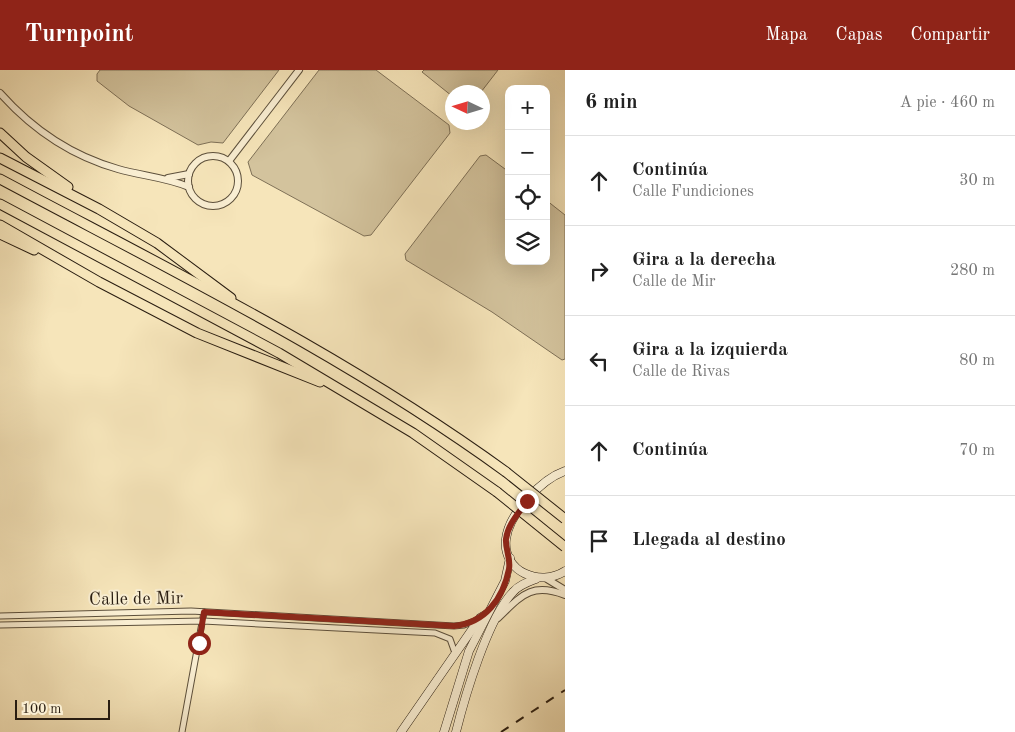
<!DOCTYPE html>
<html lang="es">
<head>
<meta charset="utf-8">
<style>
	body { margin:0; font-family:"Old Standard TT",serif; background:#f6f6f6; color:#222 }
	.controls { position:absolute; right:15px; top:15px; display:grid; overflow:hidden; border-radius:10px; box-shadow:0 5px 20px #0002 }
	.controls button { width:45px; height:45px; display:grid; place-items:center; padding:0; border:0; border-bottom:1px solid #e0e0e0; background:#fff; color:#222; font:25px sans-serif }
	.compass { position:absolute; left:445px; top:15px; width:45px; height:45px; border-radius:50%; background:#fff; box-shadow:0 5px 20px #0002; rotate:274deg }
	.scale { position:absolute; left:15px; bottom:12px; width:95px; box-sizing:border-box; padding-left:5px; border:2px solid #291d11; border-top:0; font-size:14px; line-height:18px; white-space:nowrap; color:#291d11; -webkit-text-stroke:4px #f9eed2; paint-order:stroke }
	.stop { position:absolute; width:15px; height:15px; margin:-11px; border:4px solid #8f2418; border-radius:50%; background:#fff }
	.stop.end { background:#8f2418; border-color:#fff; box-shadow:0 1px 5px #0008 }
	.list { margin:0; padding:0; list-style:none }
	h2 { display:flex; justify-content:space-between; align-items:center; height:65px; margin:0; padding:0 20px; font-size:21px }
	h2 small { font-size:16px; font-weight:400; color:#767676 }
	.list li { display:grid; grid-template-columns:32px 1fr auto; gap:15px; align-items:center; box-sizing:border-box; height:90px; padding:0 20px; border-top:1px solid #e0e0e0 }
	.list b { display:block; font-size:19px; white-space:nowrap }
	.list p { margin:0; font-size:16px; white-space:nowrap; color:#767676 }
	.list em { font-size:16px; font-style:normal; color:#767676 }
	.icon { flex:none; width:28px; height:28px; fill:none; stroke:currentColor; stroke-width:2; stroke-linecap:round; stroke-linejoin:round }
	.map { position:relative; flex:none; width:565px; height:662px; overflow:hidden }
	header { display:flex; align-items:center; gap:30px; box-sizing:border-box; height:70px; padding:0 25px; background:#8f2418; color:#fff }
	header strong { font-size:24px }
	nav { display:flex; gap:28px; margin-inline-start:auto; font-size:18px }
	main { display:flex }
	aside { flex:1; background:#fff }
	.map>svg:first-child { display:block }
	.green { fill:#d3c39d; stroke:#7e7057 }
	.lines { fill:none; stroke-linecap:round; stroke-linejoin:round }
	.minor-casing { stroke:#5c4f3b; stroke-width:7 }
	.tertiary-casing { stroke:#5c4f3b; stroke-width:8 }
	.secondary-casing { stroke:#291d11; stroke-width:9 }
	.motorway-casing { stroke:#291d11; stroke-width:11 }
	.minor { stroke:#f9eed2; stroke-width:5 }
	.tertiary { stroke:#f9eed2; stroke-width:6 }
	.secondary { stroke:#f9eed2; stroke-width:8 }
	.motorway { stroke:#f6e5ba; stroke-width:9 }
	.rail { stroke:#291d11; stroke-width:2; stroke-dasharray:9 9; stroke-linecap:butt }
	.motorway-bridge-casing { stroke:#291d11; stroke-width:11; stroke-linecap:butt }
	.motorway-bridge { stroke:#f6e5ba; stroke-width:9 }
	.route { stroke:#8f2418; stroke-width:6 }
	.labels { text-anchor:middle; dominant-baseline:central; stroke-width:4; stroke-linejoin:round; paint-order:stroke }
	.street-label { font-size:18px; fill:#291d11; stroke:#f9eed2 }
</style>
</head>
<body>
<header>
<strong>Turnpoint</strong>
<nav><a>Mapa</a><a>Capas</a><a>Compartir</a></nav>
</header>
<main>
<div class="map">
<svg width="565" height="662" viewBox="0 0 565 662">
	<rect width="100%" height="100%" fill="#f6e5ba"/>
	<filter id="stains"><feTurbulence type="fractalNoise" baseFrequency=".004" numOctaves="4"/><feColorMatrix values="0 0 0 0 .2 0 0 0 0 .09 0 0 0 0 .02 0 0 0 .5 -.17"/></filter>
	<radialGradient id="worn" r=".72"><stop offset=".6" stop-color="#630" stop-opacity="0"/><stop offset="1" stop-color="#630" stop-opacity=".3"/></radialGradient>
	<!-- green -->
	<g class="green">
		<path d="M100 0H279L223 73 211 72 198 75 129 36 97 11V4Z"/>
		<path d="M319 0H376L449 55 450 63 371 165 364 166 252 105 248 92Z"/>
		<path d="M424 0H498L481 22H452V26L422 2Z"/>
		<path d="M486 85 509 102V191H546V130L565 145V289L562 290 492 242 406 190 405 184 480 86Z"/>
	</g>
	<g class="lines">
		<defs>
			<g id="minor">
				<path d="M0 546 191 541 454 556 464 555 477 550"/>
				<path d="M0 555 203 551 435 563 450 569 455 583"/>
				<path d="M182 662 204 542"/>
			</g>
			<g id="tertiary">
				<path d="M0 23C32 59 72 86 118 99 142 106 165 107 189 117"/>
				<circle cx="213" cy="111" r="25"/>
				<path d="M229 91 299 0"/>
				<path d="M168 108 189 104"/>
				<path d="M547 509 565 520"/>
				<path d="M498 548C521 526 531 512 565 525"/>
			</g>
			<g id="secondary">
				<path d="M565 401C542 409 509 443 506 469 502 502 540 517 565 501"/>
				<path d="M401 662 480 548 487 544"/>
				<path d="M444 662 469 581 505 511 510 488"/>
				<path d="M456 662C465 626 488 548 513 522 519 515 528 512 536 509"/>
			</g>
			<g id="motorway">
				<path d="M0 63 26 87 68 117"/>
				<path d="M0 88 99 139 157 173 231 228"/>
				<path d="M0 109C172 201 348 287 506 402"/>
				<path d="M0 134 279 283 413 363 497 422"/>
				<path d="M0 155 99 212 197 263 320 312"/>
				<path d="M0 164 34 180"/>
			</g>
		</defs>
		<!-- minor casing -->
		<use href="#minor" class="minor-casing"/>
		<!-- tertiary casing -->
		<use href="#tertiary" class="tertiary-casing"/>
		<!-- secondary casing -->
		<use href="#secondary" class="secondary-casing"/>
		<!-- motorway casing -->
		<use href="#motorway" class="motorway-casing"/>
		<!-- minor -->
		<use href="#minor" class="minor"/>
		<!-- tertiary -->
		<use href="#tertiary" class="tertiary"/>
		<!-- secondary -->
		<use href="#secondary" class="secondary"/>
		<!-- motorway -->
		<use href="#motorway" class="motorway"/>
		<!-- rail -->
		<path class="rail" d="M501 662 565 620"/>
		<defs>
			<g id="motorway-bridge">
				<path d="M506 402 565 449"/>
				<path d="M497 422 565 477"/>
			</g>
		</defs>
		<!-- motorway-bridge casing -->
		<use href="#motorway-bridge" class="motorway-bridge-casing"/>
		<!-- motorway-bridge -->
		<use href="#motorway-bridge" class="motorway-bridge"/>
	</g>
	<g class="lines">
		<!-- route -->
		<path class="route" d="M199 573 204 542 454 556C485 553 503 529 509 499 511 488 505 479 506 469 508 454 519 443 527 431"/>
	</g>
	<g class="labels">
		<!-- street labels -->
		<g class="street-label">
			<text transform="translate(136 529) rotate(-1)">Calle de Mir</text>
		</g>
	</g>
	<rect width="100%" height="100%" filter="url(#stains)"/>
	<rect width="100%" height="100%" fill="url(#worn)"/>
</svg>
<div class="controls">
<button>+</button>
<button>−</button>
<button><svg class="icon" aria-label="locate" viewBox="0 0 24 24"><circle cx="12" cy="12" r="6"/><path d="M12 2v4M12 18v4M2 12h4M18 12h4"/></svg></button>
<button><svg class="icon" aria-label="layers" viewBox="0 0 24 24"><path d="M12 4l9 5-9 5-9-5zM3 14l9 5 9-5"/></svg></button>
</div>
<svg class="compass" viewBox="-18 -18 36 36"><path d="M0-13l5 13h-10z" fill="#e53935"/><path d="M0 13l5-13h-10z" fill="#767676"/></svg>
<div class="scale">100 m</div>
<div class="stop" style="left:199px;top:573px"></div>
<div class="stop end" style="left:527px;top:431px"></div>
</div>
<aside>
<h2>6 min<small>A pie · 460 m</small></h2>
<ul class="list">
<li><svg class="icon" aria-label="ahead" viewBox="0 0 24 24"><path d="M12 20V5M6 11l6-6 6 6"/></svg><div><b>Continúa</b><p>Calle Fundiciones</p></div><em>30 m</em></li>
<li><svg class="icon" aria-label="right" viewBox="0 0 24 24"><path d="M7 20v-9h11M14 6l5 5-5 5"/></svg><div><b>Gira a la derecha</b><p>Calle de Mir</p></div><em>280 m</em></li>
<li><svg class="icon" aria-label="left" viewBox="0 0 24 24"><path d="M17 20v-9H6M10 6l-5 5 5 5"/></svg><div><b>Gira a la izquierda</b><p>Calle de Rivas</p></div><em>80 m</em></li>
<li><svg class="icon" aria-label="ahead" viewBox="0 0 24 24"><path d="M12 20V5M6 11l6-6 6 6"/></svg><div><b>Continúa</b></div><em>70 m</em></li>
<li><svg class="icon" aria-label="arrive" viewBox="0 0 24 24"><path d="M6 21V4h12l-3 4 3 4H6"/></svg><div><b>Llegada al destino</b></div></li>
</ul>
</aside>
</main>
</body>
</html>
